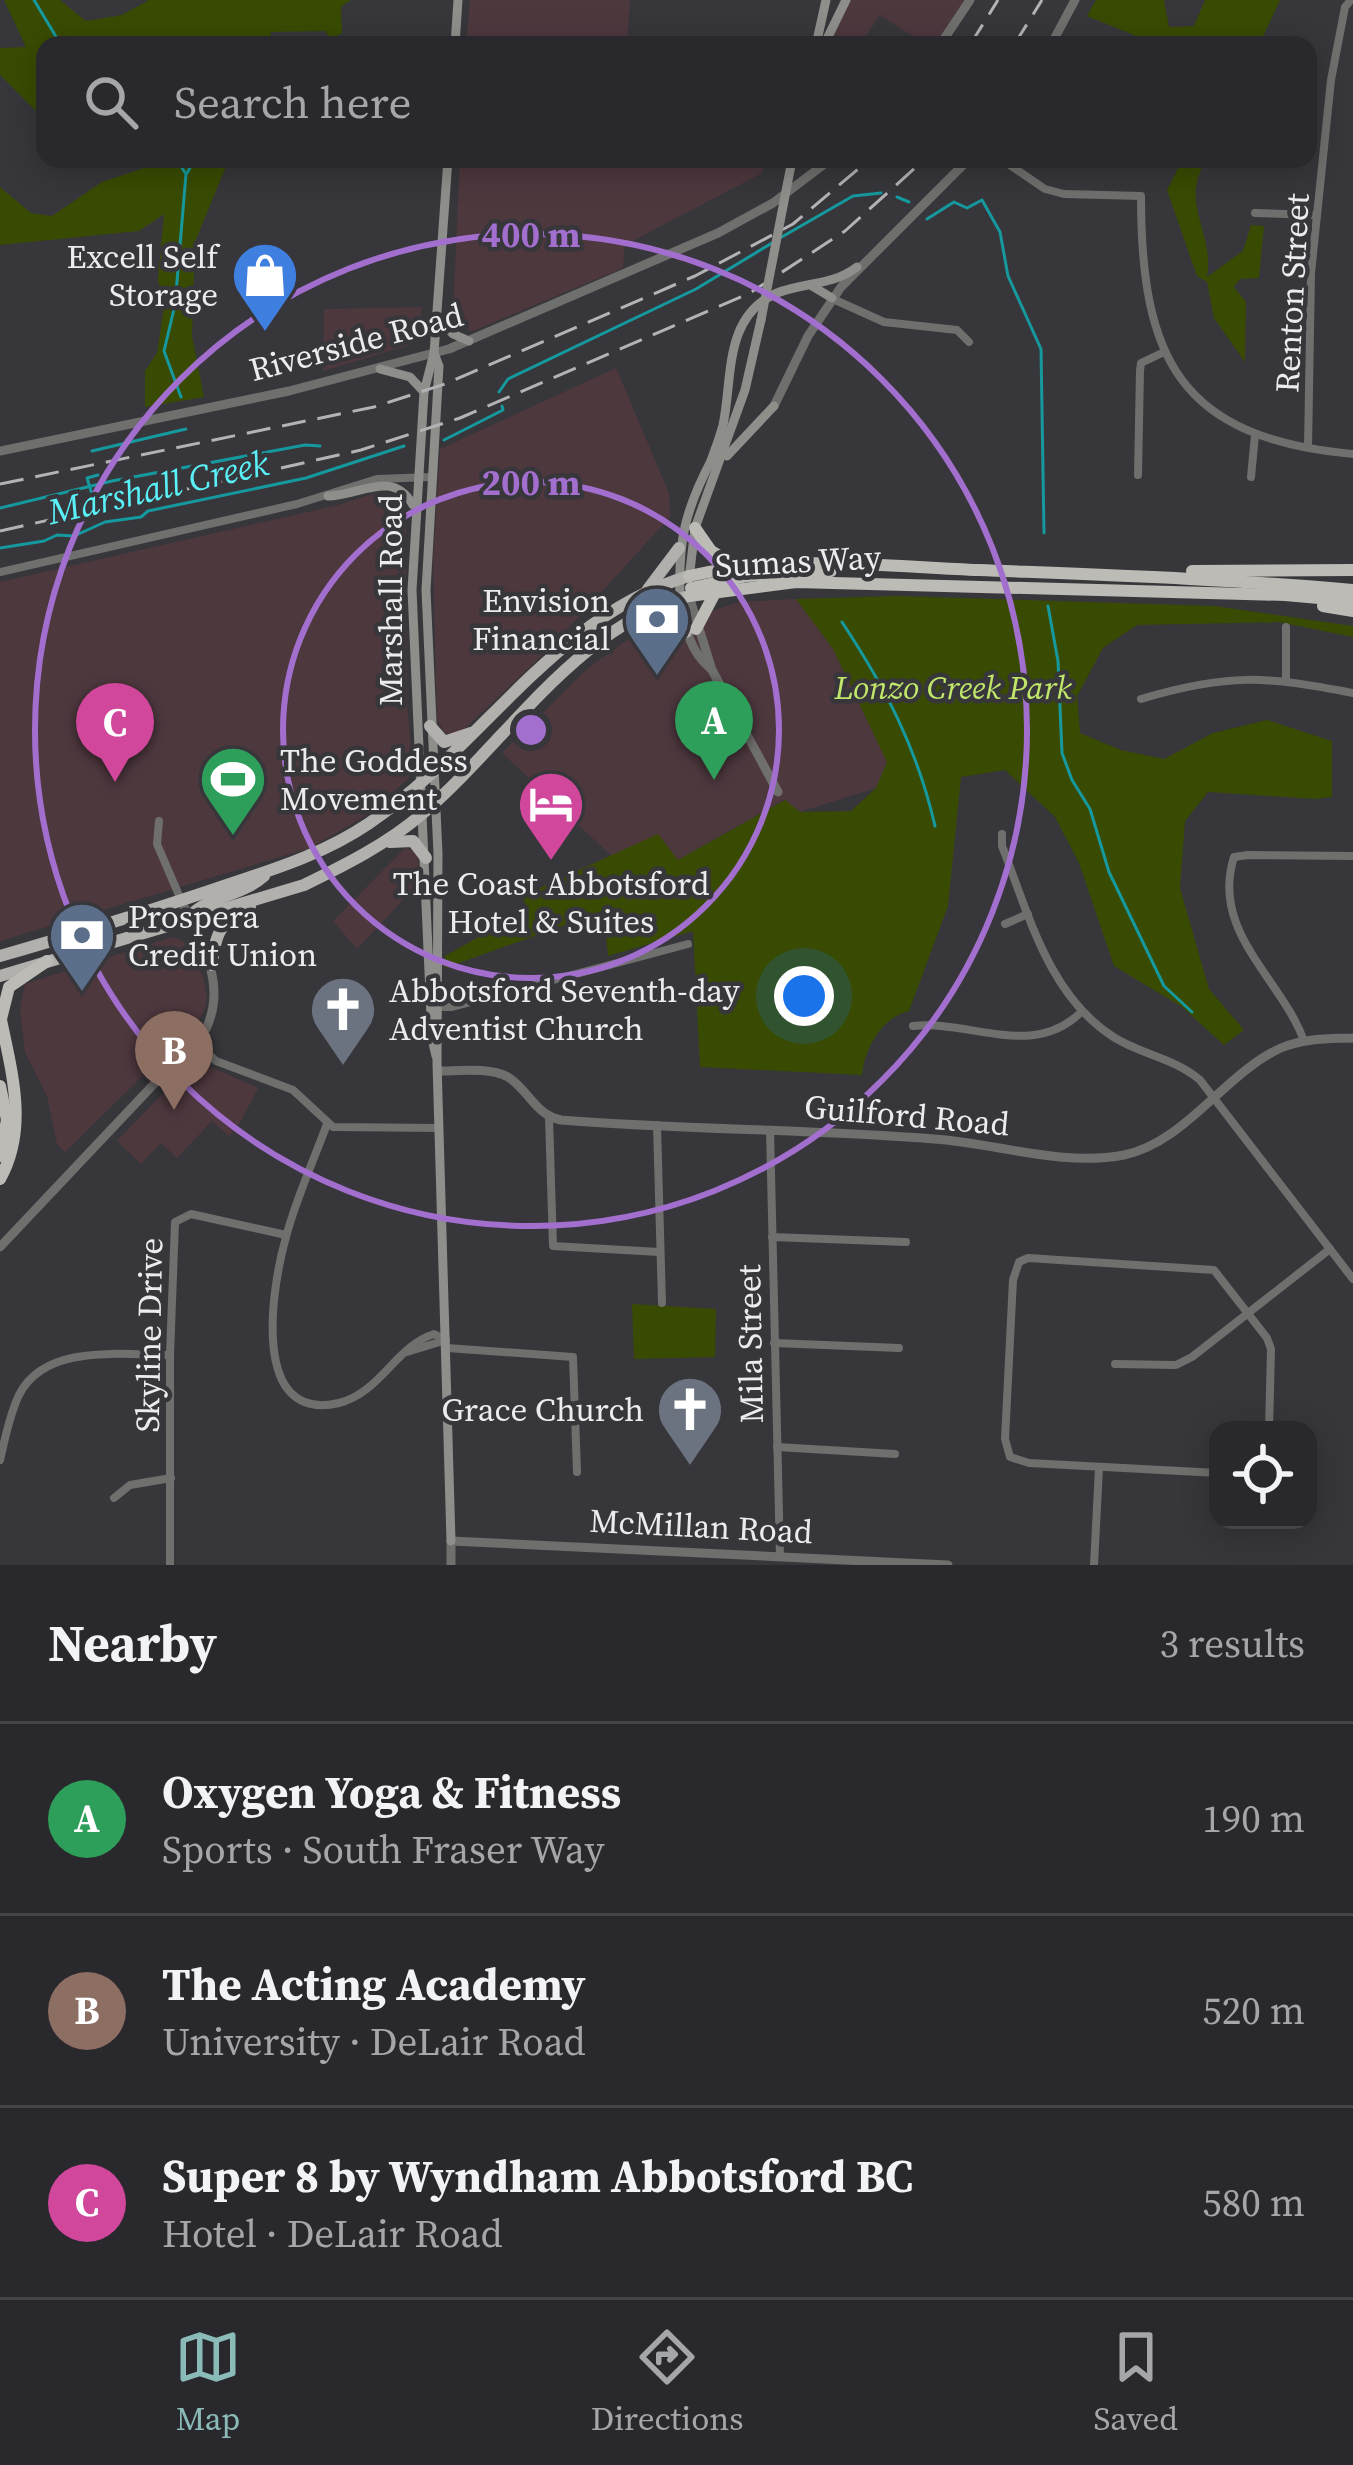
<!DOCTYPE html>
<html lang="en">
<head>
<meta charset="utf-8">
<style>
	body { margin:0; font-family:"Source Serif 4",serif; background:#353438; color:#f1f3f6 }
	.controls { position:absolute; right:36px; bottom:36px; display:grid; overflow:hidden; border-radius:24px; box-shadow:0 6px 30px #0003 }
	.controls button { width:108px; height:108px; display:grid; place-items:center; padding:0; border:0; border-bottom:3px solid #454448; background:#29282c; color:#f1f3f6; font:60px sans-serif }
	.you { position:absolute; left:804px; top:996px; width:42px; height:42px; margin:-30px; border:9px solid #fff; border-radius:50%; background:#1a73e8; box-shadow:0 0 0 18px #1a73e833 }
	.badge { display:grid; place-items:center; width:78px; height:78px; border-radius:50%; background:#8bbbb9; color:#fff; font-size:39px; font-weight:700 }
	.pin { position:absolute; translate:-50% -99px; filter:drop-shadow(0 3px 6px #0008) }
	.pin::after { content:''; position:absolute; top:63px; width:42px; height:36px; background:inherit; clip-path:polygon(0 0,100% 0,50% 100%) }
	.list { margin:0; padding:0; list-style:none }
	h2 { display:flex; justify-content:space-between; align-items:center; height:156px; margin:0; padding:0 48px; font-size:51px }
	h2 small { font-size:39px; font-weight:400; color:#a5a6a9 }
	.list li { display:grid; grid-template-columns:78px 1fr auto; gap:36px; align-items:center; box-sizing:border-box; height:192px; padding:0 48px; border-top:3px solid #454448 }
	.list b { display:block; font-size:45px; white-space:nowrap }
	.list p { margin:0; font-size:39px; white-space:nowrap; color:#a5a6a9 }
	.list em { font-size:39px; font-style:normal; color:#a5a6a9 }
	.icon { flex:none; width:66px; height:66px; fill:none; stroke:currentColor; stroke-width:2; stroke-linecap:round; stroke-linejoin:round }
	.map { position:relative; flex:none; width:1353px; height:1565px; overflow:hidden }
	.search { position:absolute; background:#29282c; box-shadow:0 6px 30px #0003; left:36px; right:36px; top:36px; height:132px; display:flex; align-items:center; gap:30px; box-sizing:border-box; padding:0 42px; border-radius:24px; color:#a5a6a9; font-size:45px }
	.sheet { height:732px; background:#29282c }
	nav { display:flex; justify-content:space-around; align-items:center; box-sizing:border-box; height:168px; border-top:3px solid #454448; background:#29282c; font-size:33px; color:#a5a6a9 }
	nav a { display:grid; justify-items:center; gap:6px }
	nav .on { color:#8bbbb9 }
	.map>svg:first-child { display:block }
	.commercial { fill:#4d383e }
	.green { fill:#394b03 }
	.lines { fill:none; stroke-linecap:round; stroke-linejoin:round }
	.stream { stroke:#16999e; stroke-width:3 }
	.minor { stroke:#6f6f6d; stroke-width:8 }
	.tertiary { stroke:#6f6f6d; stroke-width:9 }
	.secondary { stroke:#8e8e8b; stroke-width:9 }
	.trunk { stroke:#b1b0ac; stroke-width:12 }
	.motorway { stroke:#bcbbb6; stroke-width:12 }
	.rail { stroke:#b3b2b5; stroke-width:3; stroke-dasharray:24 12; stroke-linecap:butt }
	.secondary-bridge { stroke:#8e8e8b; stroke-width:9 }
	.ring { fill:none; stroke:#a36fcf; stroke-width:6 }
	.labels { text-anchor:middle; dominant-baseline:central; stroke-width:9; stroke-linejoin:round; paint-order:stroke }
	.poi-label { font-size:33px; fill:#ecebed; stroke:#37363a; text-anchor:end }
	.street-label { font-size:33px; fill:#ecebed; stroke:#37363a }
	.park-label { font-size:33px; font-style:italic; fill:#c0e66a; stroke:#37363a }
	.water-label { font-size:36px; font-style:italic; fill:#59f1f7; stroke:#37363a }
	.centre { fill:#a36fcf; stroke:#37363a; stroke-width:6 }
	.ring-label { font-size:36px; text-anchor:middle; font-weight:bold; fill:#a36fcf; stroke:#37363a; stroke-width:9; stroke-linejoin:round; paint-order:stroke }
</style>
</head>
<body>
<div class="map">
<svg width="1353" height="1565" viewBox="0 0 1353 1565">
	<rect width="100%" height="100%" fill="#37363a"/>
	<!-- commercial -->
	<g class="commercial">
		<path d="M470 0H630L627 45H466Z"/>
		<path d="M850 0H965L937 45H926L880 15 860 45H829Z"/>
		<path d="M460 159H765L762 173 625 245 623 268 473 331 459 327 453 311Z"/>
		<path d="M422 307 418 334 410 345 323 371 324 309Z"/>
		<path d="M616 368 669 493 670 517 555 643 494 701 460 733 445 734 437 719 433 562 440 449Z"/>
		<path d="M379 492 396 496 404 506 406 520 407 702 413 771 408 779 367 815 310 848 0 941V582L338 505Z"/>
		<path d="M796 599 833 649 888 763 876 788 800 812 784 800 639 882 502 753 587 669 627 640 739 602Z"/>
		<path d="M405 848 414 851 418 859 419 883 357 949 333 921Z"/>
		<path d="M172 937 187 943 203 977 207 997 204 1010 198 1022 65 1152 57 1144 47 1096 25 1052 20 1009 25 984Z"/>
		<path d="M195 1060 258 1088 240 1123 229 1136 212 1121 177 1158 161 1143 141 1164 117 1141Z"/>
	</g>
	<!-- green -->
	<g class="green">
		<path d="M4 0H60L86 21 122 15 149 0H351L341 7 342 33 331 39 325 31 271 32 269 45H45V120L0 75V48L26 47Z"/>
		<path d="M1096 0H1164L1169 27 1194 26 1205 0H1280L1259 45H1158L1087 16Z"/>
		<path d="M141 159H229L195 242 192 336 204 397 145 407V371L157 353 163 313 158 279 164 214 139 231 0 245V187L31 213 52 216 102 182 147 167Z"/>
		<path d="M1183 159H1207C1178 203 1215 232 1207 277L1243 251 1251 225 1264 226 1259 278 1240 279 1234 287 1246 302 1245 362 1214 318 1207 282 1197 276 1167 190Z"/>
		<path d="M896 596 1214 606 1353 626V637L1279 622 1137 625 1103 648 1077 696 1080 733 1121 750 1164 759 1213 733 1267 720 1332 741V797L1315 799 1208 792 1185 821 1180 888 1209 989 1244 1030 1224 1045 1182 1007 1114 966 1079 863 1055 817 1005 770 961 777 948 906 909 1011C881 1018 865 1048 862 1075L700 1067 693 931 608 956 604 911 445 968V956L528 909 522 896 658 834 678 860 785 800 800 812 851 811 876 788 887 762 833 649 796 599Z"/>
		<path d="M632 1304 716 1309 715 1357 634 1359Z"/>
	</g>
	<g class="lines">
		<!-- stream -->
		<g class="stream">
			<path d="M34 0 61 45"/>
			<path d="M176 159 186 174 175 305 164 351 181 397"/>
			<path d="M187 173 195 159"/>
			<path d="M897 197 909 202"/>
			<path d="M927 219 954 202 967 208 982 200 1000 232 1008 276 1041 349 1044 533"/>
			<path d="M780 238 853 196 881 193"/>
			<path d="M499 392 508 379 696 289 772 243"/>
			<path d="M444 440 503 410 502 406"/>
			<path d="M92 451 186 429"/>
			<path d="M95 504 87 478 98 475"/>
			<path d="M0 508 112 481 305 445 320 446"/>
			<path d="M0 548 44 541 57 535 74 536 105 522 141 517 148 511 306 478 404 446"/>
			<path d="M1048 606 1058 661 1062 753 1072 780 1090 809 1109 872 1164 986 1192 1012"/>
			<path d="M842 622C886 689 917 748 935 826"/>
		</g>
		<!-- minor -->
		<g class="minor">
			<path d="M1001 159 1045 189 1064 194 1141 196C1141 359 1180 438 1353 454"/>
			<path d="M1255 213 1317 215"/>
			<path d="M833 299 884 322 957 330 969 342"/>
			<path d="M1308 447 1311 273 1331 80 1345 7 1351 0"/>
			<path d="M1138 475 1140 371 1141 363 1162 353"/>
			<path d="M1251 477 1255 435"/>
			<path d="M0 572 297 504 377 479 431 477"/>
			<path d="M1286 627V681"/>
			<path d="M1141 699C1228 673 1265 676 1353 693"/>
			<path d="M159 821 157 844 181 900"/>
			<path d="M1002 834V846C1029 915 1049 997 1115 1038 1143 1055 1174 1058 1200 1080L1353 1279"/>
			<path d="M1005 924 1028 914"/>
			<path d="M433 1007H452L688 944"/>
			<path d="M913 1026C970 1020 1033 1059 1080 1013"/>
			<path d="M1304 1041C1282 979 1210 932 1234 857L1248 855 1353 856"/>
			<path d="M195 1042 216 1061 293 1090 333 1127 439 1128"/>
			<path d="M549 1117 553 1246 659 1252"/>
			<path d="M327 1124C313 1162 296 1199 286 1237 272 1286 249 1424 339 1403 380 1393 396 1346 434 1334L446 1340"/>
			<path d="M657 1125 662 1303"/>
			<path d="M770 1130 780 1557"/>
			<path d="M772 1237 906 1242"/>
			<path d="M774 1343 899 1348"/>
			<path d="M447 1348 573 1357 577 1472"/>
			<path d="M407 1352 446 1340"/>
			<path d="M1115 1364 1176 1365 1192 1357 1330 1249"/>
			<path d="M777 1447 895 1454"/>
			<path d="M0 1460C5 1439 9 1416 19 1395 45 1343 123 1355 170 1355"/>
			<path d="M1218 1473 1029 1463 1010 1457 1005 1439 1013 1280 1019 1262 1028 1258 1214 1270 1267 1338 1271 1349 1269 1430"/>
			<path d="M114 1498 130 1485 171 1478"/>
			<path d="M170 1565V1355L175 1222 191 1214 286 1235"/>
			<path d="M1094 1565 1099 1468"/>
		</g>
		<!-- tertiary -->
		<g class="tertiary">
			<path d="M940 45 970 0"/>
			<path d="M1051 45 1075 0"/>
			<path d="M774 406 808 336 841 287 969 159"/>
			<path d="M0 451 289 391 449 349 718 233 773 203 831 159"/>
			<path d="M689 596 712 670 778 792"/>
			<path d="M680 598C685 624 688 650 710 668"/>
			<path d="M438 1071C459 1071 489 1067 508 1077 529 1090 535 1115 561 1120 685 1130 810 1129 934 1139 996 1143 1061 1167 1124 1155 1186 1142 1225 1073 1281 1048 1304 1038 1329 1039 1353 1038"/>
			<path d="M0 1247 206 1029C228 981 200 944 181 900"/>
			<path d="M451 1565V1541L948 1565"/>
		</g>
		<!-- secondary -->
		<g class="secondary">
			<path d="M455 45 458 0"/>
			<path d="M816 45 826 0"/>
			<path d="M824 45 846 0"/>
			<path d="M812 286 832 298"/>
			<path d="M437 317 453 334 469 341"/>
			<path d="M434 353 439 366 426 590 438 854 437 1063 451 1541"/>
			<path d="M380 369 410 377 424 392"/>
			<path d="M727 456 774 406"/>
			<path d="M711 461C715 449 720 437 723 425 733 378 723 316 777 293 805 282 832 286 857 267"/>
			<path d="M328 496C360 496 392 468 413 505"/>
			<path d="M689 579 695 528 745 390 761 320"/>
			<path d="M680 598C678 541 685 510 712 459"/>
			<path d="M436 1056 432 1039 412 590 424 392 434 353 448 159"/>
		</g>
		<!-- trunk -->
		<g class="trunk">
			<path d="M648 589 679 548"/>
			<path d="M643 615 669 620 686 632"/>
			<path d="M430 726 444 742 471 733"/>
			<path d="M390 842 413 841 426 858"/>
			<path d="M189 917C208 896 240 897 264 876"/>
			<path d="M0 956C70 936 140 914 209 891 264 872 319 857 368 824 483 747 552 617 689 576"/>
			<path d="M212 965C215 932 221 922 250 906"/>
			<path d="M0 976 304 885C345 865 387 844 422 814 508 741 575 627 689 596"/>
		</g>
		<!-- motorway -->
		<g class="motorway">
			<path d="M695 528 711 551 734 565"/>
			<path d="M1192 571 1353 570"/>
			<path d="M689 576C784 554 882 566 979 570 1104 575 1229 579 1353 590"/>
			<path d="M691 588 747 576 831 571"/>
			<path d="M689 596 796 582 1285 595 1353 601"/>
			<path d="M1323 606 1353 611"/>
			<path d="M696 629 717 589"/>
			<path d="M0 1015C11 1070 29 1127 0 1179"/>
			<path d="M1 1019 9 987 47 961"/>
			<path d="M0 1086 7 1120 0 1156"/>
		</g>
		<!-- rail -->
		<g class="rail">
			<path d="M970 45 998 0"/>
			<path d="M1014 45 1042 0"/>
			<path d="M0 484 374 407 445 384 695 276 793 224 870 159"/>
			<path d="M0 531 361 450 460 418 750 293 845 231 925 159"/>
		</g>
		<!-- secondary-bridge -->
		<path class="secondary-bridge" d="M761 320 792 160"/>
	</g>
	<!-- distance rings -->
	<g class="ring">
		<circle cx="531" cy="730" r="248"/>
		<circle cx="531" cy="730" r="496"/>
	</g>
	<!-- icons -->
	<defs>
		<symbol id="shop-pin" viewBox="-11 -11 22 30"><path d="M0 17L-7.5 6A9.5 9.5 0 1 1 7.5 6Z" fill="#3f7fe0" stroke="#37363a"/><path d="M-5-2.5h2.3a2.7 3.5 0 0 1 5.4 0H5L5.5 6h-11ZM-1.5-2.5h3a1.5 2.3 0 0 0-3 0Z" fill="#fff"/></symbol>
		<symbol id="bank-pin" viewBox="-11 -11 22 30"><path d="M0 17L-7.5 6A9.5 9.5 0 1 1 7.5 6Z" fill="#5c6f8a" stroke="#37363a"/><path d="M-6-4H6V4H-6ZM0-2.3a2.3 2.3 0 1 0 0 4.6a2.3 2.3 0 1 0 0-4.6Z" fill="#fff"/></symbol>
		<symbol id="stadium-pin" viewBox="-11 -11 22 30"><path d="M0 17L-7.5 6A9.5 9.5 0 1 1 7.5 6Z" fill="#2e9e5b" stroke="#37363a"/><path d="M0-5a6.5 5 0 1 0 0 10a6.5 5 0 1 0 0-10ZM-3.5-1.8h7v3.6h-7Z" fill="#fff"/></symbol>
		<symbol id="hotel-pin" viewBox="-11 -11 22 30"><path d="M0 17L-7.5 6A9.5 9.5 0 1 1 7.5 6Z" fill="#d1479c" stroke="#37363a"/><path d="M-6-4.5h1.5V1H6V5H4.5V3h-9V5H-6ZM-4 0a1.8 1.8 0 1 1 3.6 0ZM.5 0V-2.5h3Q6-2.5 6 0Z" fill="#fff"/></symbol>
		<symbol id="church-pin" viewBox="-11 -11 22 30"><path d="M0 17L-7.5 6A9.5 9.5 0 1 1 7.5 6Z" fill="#6b7280" stroke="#37363a"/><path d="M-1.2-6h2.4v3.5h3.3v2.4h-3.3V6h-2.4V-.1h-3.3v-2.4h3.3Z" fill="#fff"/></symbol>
	</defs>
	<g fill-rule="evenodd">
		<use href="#shop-pin" x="227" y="237" width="76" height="104"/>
		<use href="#bank-pin" x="619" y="581" width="76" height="104"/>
		<use href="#stadium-pin" x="195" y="741" width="76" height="104"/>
		<use href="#hotel-pin" x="513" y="766" width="76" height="104"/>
		<use href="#bank-pin" x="44" y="897" width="76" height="104"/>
		<use href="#church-pin" x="305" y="971" width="76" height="104"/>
		<use href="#church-pin" x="652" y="1371" width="76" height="104"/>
	</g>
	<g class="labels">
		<!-- poi labels -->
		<g class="poi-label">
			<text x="218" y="256">Excell Self<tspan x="218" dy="38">Storage</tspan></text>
			<text x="610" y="600">Envision<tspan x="610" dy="38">Financial</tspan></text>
			<text x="280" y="760" text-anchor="start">The Goddess<tspan x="280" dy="38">Movement</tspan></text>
			<text x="551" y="883" text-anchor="middle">The Coast Abbotsford<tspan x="551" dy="38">Hotel &amp; Suites</tspan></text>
			<text x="128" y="916" text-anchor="start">Prospera<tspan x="128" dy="38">Credit Union</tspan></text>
			<text x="389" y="990" text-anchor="start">Abbotsford Seventh-day<tspan x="389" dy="38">Adventist Church</tspan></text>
			<text x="644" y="1409">Grace Church</text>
		</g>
		<!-- street labels -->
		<g class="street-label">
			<text transform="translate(1292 293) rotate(-87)">Renton Street</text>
			<text transform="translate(356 342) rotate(-15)">Riverside Road</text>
			<text transform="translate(798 561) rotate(-3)">Sumas Way</text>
			<text transform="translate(390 600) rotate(-90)">Marshall Road</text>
			<text transform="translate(907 1115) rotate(5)">Guilford Road</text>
			<text transform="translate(149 1335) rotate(-89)">Skyline Drive</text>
			<text transform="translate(750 1344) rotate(-91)">Mila Street</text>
			<text transform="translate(701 1526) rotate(3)">McMillan Road</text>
		</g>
		<!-- park labels -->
		<g class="park-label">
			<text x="953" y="687">Lonzo Creek Park</text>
		</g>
		<!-- water labels -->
		<g class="water-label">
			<text transform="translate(158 487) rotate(-13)">Marshall Creek</text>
		</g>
	</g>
	<circle cx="531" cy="730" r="18" class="centre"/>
	<g class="ring-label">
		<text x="531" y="247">400 m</text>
		<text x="531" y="495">200 m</text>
	</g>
</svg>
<div class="controls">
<button><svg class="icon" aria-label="locate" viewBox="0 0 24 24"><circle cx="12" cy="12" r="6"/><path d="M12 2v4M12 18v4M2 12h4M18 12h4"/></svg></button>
</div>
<div class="you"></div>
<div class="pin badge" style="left:714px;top:780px;background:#2e9e5b">A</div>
<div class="pin badge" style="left:174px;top:1110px;background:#8d6e63">B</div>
<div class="pin badge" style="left:115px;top:782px;background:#d1479c">C</div>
<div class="search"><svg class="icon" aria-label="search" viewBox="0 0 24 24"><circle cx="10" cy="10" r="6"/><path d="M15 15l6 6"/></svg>Search here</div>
</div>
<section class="sheet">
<h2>Nearby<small>3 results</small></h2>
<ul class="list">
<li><span class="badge" style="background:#2e9e5b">A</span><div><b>Oxygen Yoga &amp; Fitness</b><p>Sports · South Fraser Way</p></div><em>190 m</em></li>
<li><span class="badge" style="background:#8d6e63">B</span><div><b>The Acting Academy</b><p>University · DeLair Road</p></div><em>520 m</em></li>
<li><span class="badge" style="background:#d1479c">C</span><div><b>Super 8 by Wyndham Abbotsford BC</b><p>Hotel · DeLair Road</p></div><em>580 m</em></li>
</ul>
</section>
<nav>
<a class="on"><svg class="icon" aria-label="map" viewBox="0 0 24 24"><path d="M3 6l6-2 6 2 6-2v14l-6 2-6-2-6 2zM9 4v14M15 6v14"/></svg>Map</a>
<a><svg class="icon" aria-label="directions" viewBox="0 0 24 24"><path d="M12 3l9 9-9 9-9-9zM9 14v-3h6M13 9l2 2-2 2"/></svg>Directions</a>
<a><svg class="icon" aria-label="saved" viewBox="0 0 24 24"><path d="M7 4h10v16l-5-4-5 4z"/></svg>Saved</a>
</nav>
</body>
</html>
